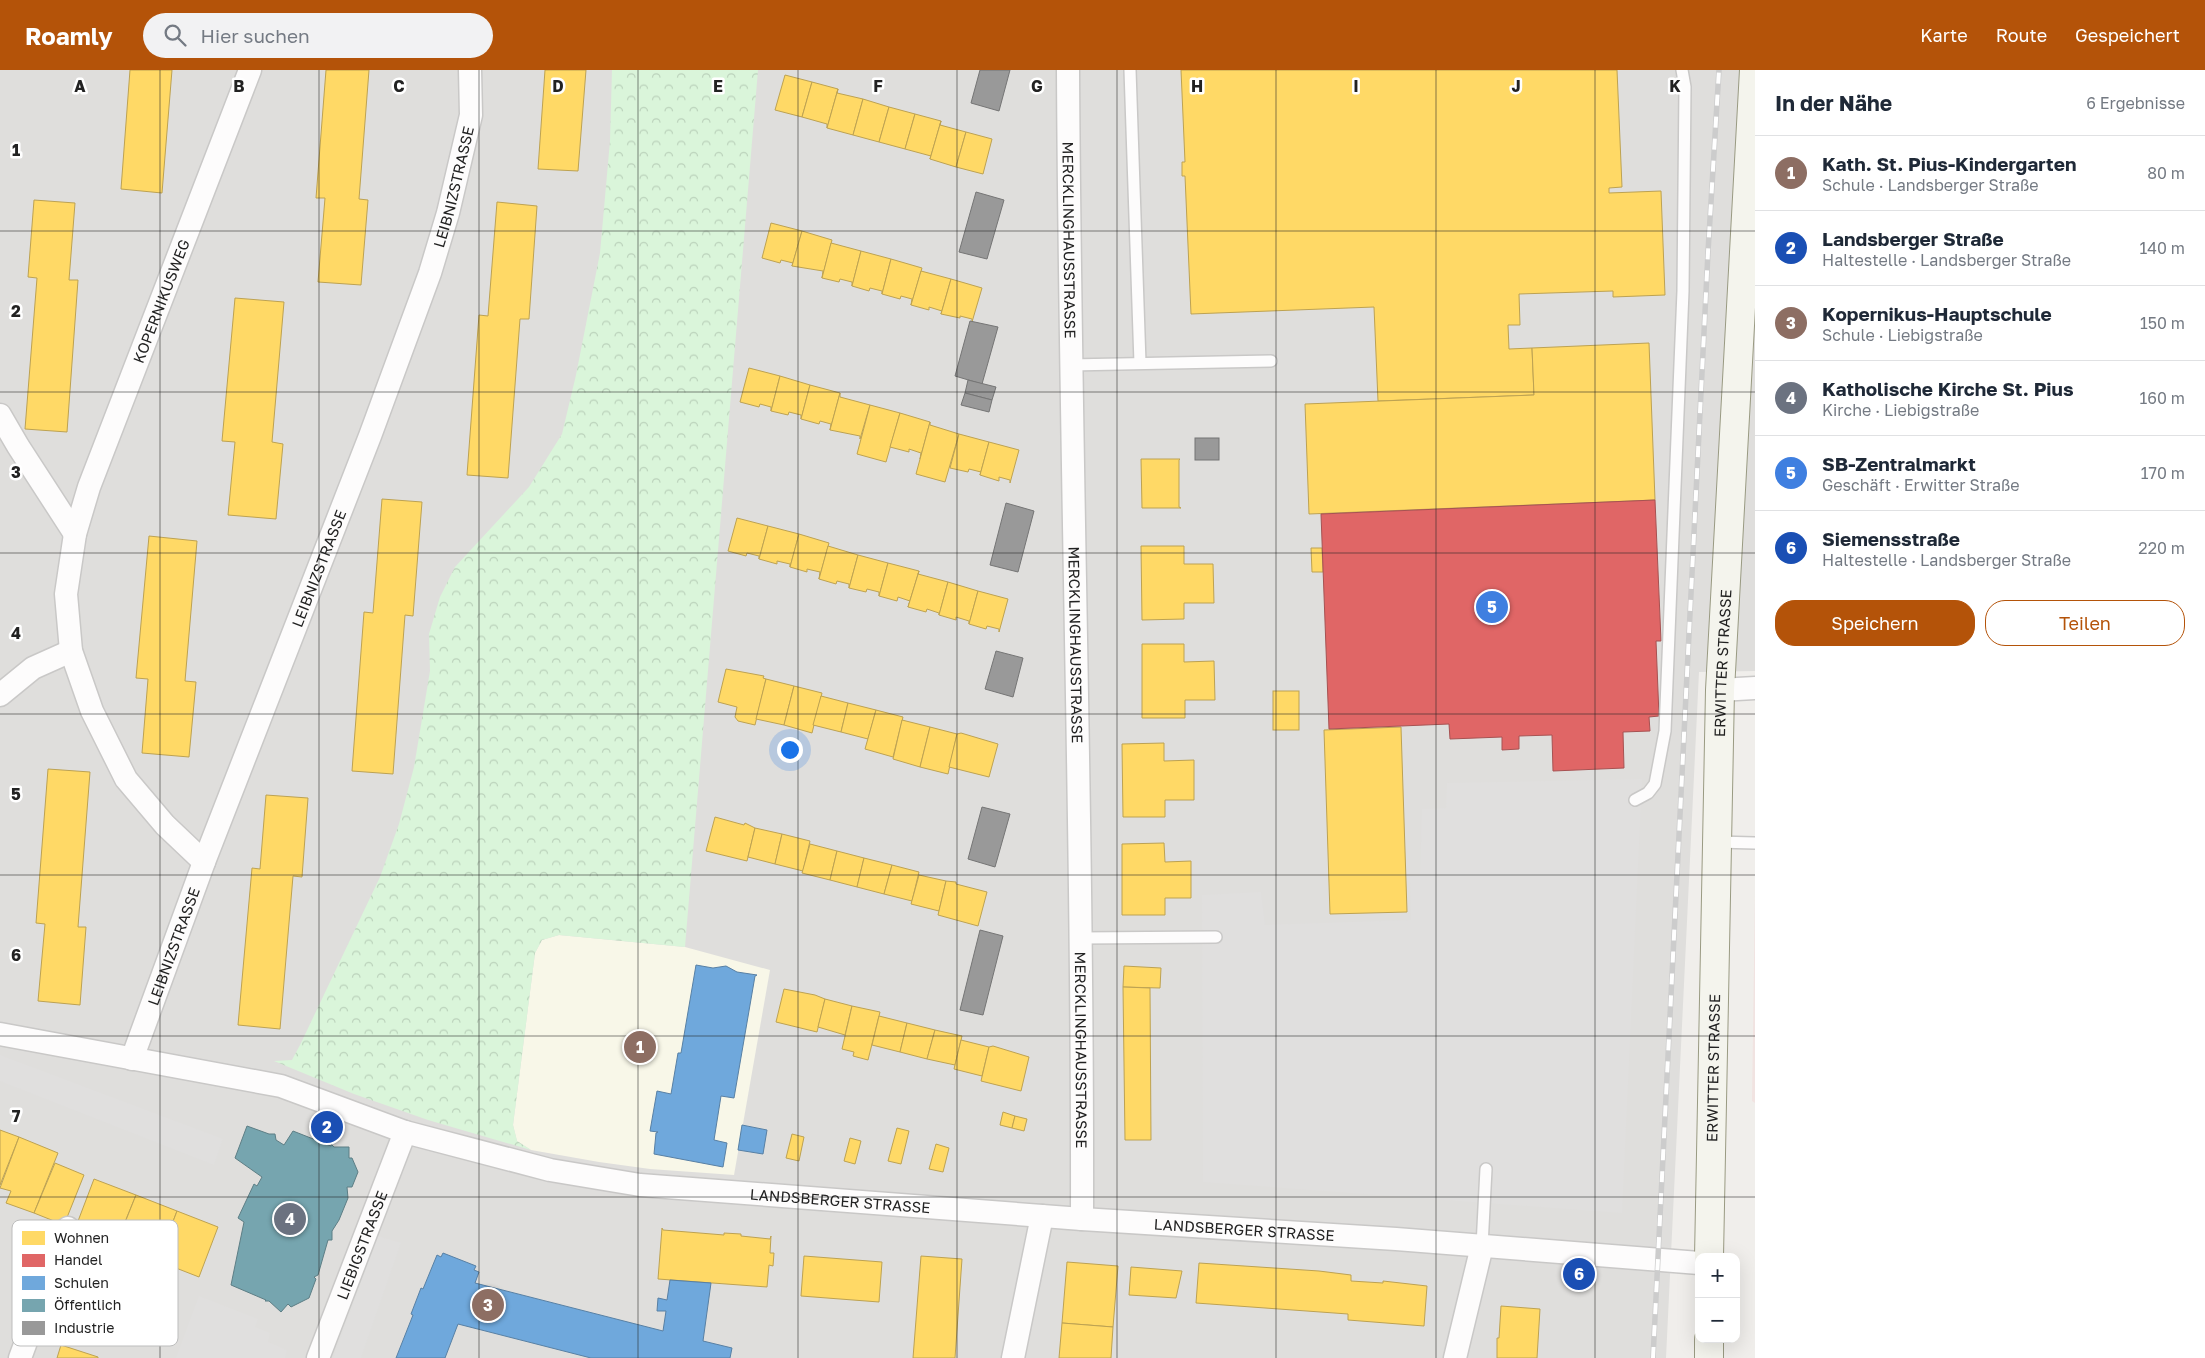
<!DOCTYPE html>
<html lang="de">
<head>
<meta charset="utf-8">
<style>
	body { margin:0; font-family:"Golos Text",sans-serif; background:#f2f2f3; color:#1f2937 }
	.controls { position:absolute; right:15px; bottom:15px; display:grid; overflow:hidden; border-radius:10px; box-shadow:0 5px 20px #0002 }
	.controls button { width:45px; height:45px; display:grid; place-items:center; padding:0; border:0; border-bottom:1px solid #e0e1e3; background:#fff; color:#1f2937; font:25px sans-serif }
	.you { position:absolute; left:789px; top:679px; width:18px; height:18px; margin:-12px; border:4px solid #fff; border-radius:50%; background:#1a73e8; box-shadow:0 0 0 8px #1a73e833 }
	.badge { display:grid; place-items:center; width:32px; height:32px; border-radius:50%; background:#b45309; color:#fff; font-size:16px; font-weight:700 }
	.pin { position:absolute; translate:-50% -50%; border:2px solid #fff; box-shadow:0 1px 5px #0006 }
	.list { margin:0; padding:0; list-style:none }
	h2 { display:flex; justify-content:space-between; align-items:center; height:65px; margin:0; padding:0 20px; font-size:21px }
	h2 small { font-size:16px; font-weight:400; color:#747a83 }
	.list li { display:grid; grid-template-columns:32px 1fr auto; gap:15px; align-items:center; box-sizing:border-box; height:75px; padding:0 20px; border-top:1px solid #e0e1e3 }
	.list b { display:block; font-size:19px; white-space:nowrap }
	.list p { margin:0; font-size:16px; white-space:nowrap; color:#747a83 }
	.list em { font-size:16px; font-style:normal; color:#747a83 }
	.actions { display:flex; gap:10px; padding:15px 20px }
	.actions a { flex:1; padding:11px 0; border:1px solid #b45309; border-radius:20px; text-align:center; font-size:18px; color:#b45309 }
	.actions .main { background:#b45309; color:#fff }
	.icon { flex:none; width:28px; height:28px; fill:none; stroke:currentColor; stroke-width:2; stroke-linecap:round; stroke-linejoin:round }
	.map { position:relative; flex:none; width:1755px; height:1288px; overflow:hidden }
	header { display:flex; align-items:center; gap:30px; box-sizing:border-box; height:70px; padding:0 25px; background:#b45309; color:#fff }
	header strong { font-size:24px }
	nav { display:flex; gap:28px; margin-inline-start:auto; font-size:18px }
	.search { width:350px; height:45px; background:#f2f2f3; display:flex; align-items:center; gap:12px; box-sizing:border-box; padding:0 18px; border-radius:28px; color:#747a83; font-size:19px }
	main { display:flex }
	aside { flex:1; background:#fff }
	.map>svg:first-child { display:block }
	.residential { fill:#dfdedc }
	.commercial { fill:#f1e3e1 }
	.education { fill:#f8f7e8 }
	.park { fill:url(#park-crowns) }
	.parking { fill:#e0dfde }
	.homes { fill:#ffd966; stroke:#bda252 }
	.shops { fill:#e06666; stroke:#a75252 }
	.schools { fill:#6fa8dc; stroke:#5880a4 }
	.public { fill:#76a5af; stroke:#5d7e85 }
	.industry { fill:#999; stroke:#757575 }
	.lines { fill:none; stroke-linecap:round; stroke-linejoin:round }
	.lane-casing { stroke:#c9c8c7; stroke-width:14 }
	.street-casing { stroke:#c9c8c7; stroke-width:25 }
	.secondary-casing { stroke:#999a82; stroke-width:30 }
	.lane { stroke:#fdfcfc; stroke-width:11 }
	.street { stroke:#fdfcfc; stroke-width:22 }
	.secondary { stroke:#f4f4ed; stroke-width:28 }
	.rail-casing { stroke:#ccc; stroke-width:5.5 }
	.rail { stroke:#fff; stroke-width:4; stroke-dasharray:11; stroke-linecap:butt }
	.grid { fill:none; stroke:#222; stroke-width:1; stroke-opacity:0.55 }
	.labels { text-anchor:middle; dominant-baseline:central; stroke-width:5; stroke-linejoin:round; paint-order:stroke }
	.street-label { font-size:15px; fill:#222; stroke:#fff }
	.key { fill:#fff; stroke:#bdbdbd; stroke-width:1 }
	.key-label { font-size:14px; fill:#222 }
	.grid-label { font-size:16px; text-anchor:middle; font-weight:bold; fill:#222; stroke:#fff; stroke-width:5; stroke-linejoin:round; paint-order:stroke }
</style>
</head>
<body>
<header>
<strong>Roamly</strong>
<div class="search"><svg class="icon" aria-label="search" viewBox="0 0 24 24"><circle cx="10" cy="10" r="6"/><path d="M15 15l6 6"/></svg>Hier suchen</div>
<nav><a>Karte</a><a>Route</a><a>Gespeichert</a></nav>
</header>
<main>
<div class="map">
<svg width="1755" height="1288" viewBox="0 0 1755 1288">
	<defs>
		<pattern id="park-crowns" width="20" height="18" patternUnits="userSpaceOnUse" patternTransform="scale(1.25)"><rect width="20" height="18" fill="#daf5da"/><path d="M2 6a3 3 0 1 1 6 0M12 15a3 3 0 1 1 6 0" fill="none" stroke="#bbd2bb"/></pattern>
	</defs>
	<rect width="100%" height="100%" fill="#f0eeeb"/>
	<!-- residential -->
	<path class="residential" d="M0 0H1755V601L1699 602 1666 1288H0Z"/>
	<!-- commercial -->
	<path class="commercial" d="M1755 824V1033L1752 1031Z"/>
	<!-- education -->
	<path class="education" d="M559 865 685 877 770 900 734 1105 650 1099 599 1092 531 1080 517 1071 513 1055 535 883 542 870Z"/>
	<!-- park -->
	<path class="park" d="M612 0H758L685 877 559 865 542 870 535 883 513 1055 517 1071 531 1080 428 1050 354 1024 274 991 292 990 301 973 380 807 399 754 414 697 430 601 429 564 440 527 455 497 529 417 562 364 576 305 600 183 610 71Z"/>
	<!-- parking -->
	<g class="parking">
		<path d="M1642 709 1622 1143 1203 1112 1202 825 1261 822 1265 855 1411 850 1410 807 1420 806 1422 739 1446 738 1447 713Z"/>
		<path d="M0 985 223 1069 214 1095 0 1011Z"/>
		<path d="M378 1166 401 1173 361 1288H333Z"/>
		<path d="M199 1226 258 1249 255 1257 270 1263 268 1272 287 1280 285 1288H176Z"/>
	</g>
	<!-- homes -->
	<g class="homes">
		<path d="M130 0H172L162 123 121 119Z"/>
		<path d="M326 0H369L359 129 368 130 361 215 318 212 325 128H316Z"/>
		<path d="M545 0H586L578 101 538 99Z"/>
		<path d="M1181 0H1617L1622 117 1609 118V123L1661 121 1665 225 1613 227V221L1519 224 1520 255H1508L1509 279 1532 278 1534 325 1378 331 1374 237 1191 244 1185 106H1182V92H1185Z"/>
		<path d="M785 5 812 12 802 47 775 40Z"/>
		<path d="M812 12 838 19 827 58V54L802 47Z"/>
		<path d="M838 19 837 23 863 29 853 65 827 58Z"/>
		<path d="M863 29 889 37 879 72 853 65Z"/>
		<path d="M889 37 915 44 905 79 879 72Z"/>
		<path d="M915 44 941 51 930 89 931 86 905 79Z"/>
		<path d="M941 51 940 55 966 62 956 97 930 89Z"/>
		<path d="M966 62 992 69 983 104 956 97Z"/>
		<path d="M34 130 75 133 69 210H78L67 362 25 359 37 208 28 207Z"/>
		<path d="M497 132 537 136 529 249H520L508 408 467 405 479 245 488 246Z"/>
		<path d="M771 153 802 161 792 196 793 193 781 190 780 193 762 188Z"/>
		<path d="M802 161 832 170 822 208 823 201 792 196Z"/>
		<path d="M831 173 861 181 852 216V212L840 209 839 212 822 208Z"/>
		<path d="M861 181 891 189 882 224V221L870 218 869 221 852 216Z"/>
		<path d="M891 189 922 198 911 235 912 229 901 226 900 229 882 224Z"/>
		<path d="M921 201 951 209 941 244 942 241 929 237V240L911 235Z"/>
		<path d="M951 209 982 218 972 252V249L960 246V248L941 244Z"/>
		<path d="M235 228 284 232 272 372 283 374 276 449 228 445 235 372 222 371Z"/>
		<path d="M1649 273 1655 430 1309 444 1305 334 1534 325 1532 278Z"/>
		<path d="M749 298 780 306 771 341V337L760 334 759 337 740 332Z"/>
		<path d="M780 306 810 315 801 349V345L789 342 788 345 771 341Z"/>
		<path d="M810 315 840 323 830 360 831 354 820 351 819 354 801 349Z"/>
		<path d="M840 323V327L870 335 860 369V366L830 360Z"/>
		<path d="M870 335 900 343 886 392 857 384Z"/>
		<path d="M900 343 930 352 920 389 921 383 909 379V382L890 377Z"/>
		<path d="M930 352V355L959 364 945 412 916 404Z"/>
		<path d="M959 364 989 372 980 405 981 402 969 399 968 402 950 398Z"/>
		<path d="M989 372 1019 380 1010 413V410L999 407V411L980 405Z"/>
		<path d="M1141 389H1180L1179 390V437L1181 438H1142Z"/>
		<path d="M382 429 422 432 413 546 405 545 393 704 352 701 364 542 373 543Z"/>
		<path d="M737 448 768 456 759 489V486L747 483 746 486 728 481Z"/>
		<path d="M768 456 799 464 790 497V494L777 491V494L759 489Z"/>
		<path d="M799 464 829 473 819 509 820 502 807 499V502L790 497Z"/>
		<path d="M149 466 197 471 185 611 196 612 189 687 142 683 148 609 136 608Z"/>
		<path d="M828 476 858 485 849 518V514L837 511 836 514 819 509Z"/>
		<path d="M1141 476H1184V494H1213L1214 533H1184V549L1142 550Z"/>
		<path d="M1311 478H1322L1323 502H1312Z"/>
		<path d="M858 485 888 493 879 526V522L867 519 866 522 849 518Z"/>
		<path d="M888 493 919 501 908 537 910 531 898 527 897 531 879 526Z"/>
		<path d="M919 501 918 504 948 512 939 545V543L927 539 926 542 908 537Z"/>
		<path d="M948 512 978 521 969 554V551L956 547V550L939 545Z"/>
		<path d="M978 521 1008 529 999 562V559L987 556 986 559 969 554Z"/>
		<path d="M1142 574H1184V592L1214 591 1215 630H1185V648H1142Z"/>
		<path d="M726 599 764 606 763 608 766 609 755 655 738 651 735 647 737 637 718 632Z"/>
		<path d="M766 609 794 616 784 655 756 649Z"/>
		<path d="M794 616 822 623 812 663 784 655Z"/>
		<rect x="1273" y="621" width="26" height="39"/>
		<path d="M821 626 848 633 841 662 813 655Z"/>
		<path d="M848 633 876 640 868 669 841 662Z"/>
		<path d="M876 640 903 647 893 687 865 679Z"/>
		<path d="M902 650 930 657 920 697 893 689Z"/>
		<path d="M930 657 957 664 948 704 920 697Z"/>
		<path d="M1401 657 1407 842 1330 844 1324 660Z"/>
		<path d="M961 663 998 674 989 707 949 697 957 664Z"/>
		<path d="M1164 673V691L1194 690V730H1165V747H1123L1122 674Z"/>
		<path d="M48 699 90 702 78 857H86L80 935 38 931 45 854 36 853Z"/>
		<path d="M266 725 308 728 302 807 293 806 280 959 238 955 252 798 260 799Z"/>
		<path d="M715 747 744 755 745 753 755 758 747 791 706 781Z"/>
		<path d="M755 758 782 764 775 794 748 787Z"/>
		<path d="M782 764 810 771 803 801 775 794Z"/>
		<path d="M1164 773 1165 792 1191 791V828H1165V845H1122V774Z"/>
		<path d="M810 774 837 781 830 810 802 803Z"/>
		<path d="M837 781 864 788 857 817 830 810Z"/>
		<path d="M864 788 892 795 884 824 857 817Z"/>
		<path d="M892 795 919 802 912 831 884 824Z"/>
		<path d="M919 805 946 811 939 841 911 834Z"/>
		<path d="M946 811 956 812V814L987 822 978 856 938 845Z"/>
		<path d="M1124 896 1161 898 1160 918 1123 917Z"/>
		<path d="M1123 917 1150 918 1151 1070H1125Z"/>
		<path d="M784 919 815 925 825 929 817 962 776 952Z"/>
		<path d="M825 929 852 936 845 965 818 957Z"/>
		<path d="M852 936 880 942 868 990 853 986 854 982 842 979Z"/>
		<path d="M879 946 907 953 900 982 872 975Z"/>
		<path d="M907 953 935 960 927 989 900 982Z"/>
		<path d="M935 960 962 966 955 995 927 989Z"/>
		<path d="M961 970 989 977 982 1006 954 999Z"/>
		<path d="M993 976 1029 987 1021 1021 981 1011 989 977Z"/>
		<path d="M1003 1042 1015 1046 1012 1058 1000 1055Z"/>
		<path d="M1015 1046 1027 1049 1024 1061 1012 1058Z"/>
		<path d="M897 1058 909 1061 901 1094 888 1091Z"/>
		<path d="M0 1060 19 1067 0 1115Z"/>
		<path d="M792 1064 804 1067 799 1091 786 1088Z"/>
		<path d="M19 1067 58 1083 34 1143 6 1133 11 1121 0 1118Z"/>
		<path d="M850 1068 861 1071 855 1094 844 1091Z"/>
		<path d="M936 1074 949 1078 943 1102 929 1099Z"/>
		<path d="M55 1093 84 1105 64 1155 34 1143Z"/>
		<path d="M94 1109 136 1125 111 1186 92 1179 96 1168 75 1159Z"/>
		<path d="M136 1125 177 1141 158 1191 116 1175Z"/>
		<path d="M177 1141 218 1157 199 1207 158 1191Z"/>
		<path d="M662 1158 663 1160 724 1165V1163L741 1164V1166L770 1169 771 1166 770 1183H774L773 1196 769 1195 767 1217 658 1209Z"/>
		<path d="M804 1186 882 1192 879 1232 801 1226Z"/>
		<path d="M921 1186 962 1189 955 1288H913Z"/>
		<path d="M1067 1192 1118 1196 1113 1257 1062 1253Z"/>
		<path d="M1199 1193 1319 1201 1351 1205V1211L1383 1213V1211L1427 1216 1424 1256 1348 1250V1244L1196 1233Z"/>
		<path d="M1131 1197 1182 1201 1176 1228 1129 1225Z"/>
		<path d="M1501 1236 1540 1239 1537 1288H1497V1268H1499Z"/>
		<path d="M1062 1253 1113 1257 1111 1288H1059Z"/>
		<path d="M61 1275 98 1287V1288H57Z"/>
	</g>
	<!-- shops -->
	<path class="shops" d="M1655 430 1661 571H1656L1659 646 1649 647 1650 661 1623 662 1624 698 1553 701 1552 665 1519 666V679L1502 680V667L1450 669 1449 654 1329 659 1321 444Z"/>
	<!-- schools -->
	<g class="schools">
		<path d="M696 895 713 898 726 896 737 902 757 905 755 906 734 1028 721 1026 714 1070 727 1073 723 1097 654 1084 656 1063 658 1062 650 1061 657 1021 671 1024 678 983H681Z"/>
		<path d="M742 1055 767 1060 763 1084 738 1080Z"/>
		<path d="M443 1183 476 1196 474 1200 479 1202 475 1213 663 1261 666 1241H657L658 1228 667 1230 670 1210 711 1213 703 1271 732 1278 730 1288H591L458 1254 445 1288H396L413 1245 411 1244 421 1218 423 1219 437 1185 441 1187Z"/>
	</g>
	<!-- public -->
	<path class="public" d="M247 1056 269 1064H275L276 1070 284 1075 293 1061 331 1076V1074L334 1077H349V1088H352L358 1102 352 1117H347L348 1128 339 1150 332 1161V1170H328L318 1205 314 1207 316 1209 309 1228 291 1237 288 1234 281 1242 269 1231H265L266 1230 231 1215 244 1152 238 1148 254 1114 257 1116 262 1107 235 1088Z"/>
	<!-- industry -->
	<g class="industry">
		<path d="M980 0H1010L999 41 971 33Z"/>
		<path d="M976 122 1004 130 987 189 959 182Z"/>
		<path d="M970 251 998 257 982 314 955 306Z"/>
		<path d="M968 310 996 317 992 330 965 323Z"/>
		<path d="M965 323 992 330 989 342 961 335Z"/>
		<rect x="1195" y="368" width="24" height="22"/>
		<path d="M1006 433 1034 441 1018 502 990 495Z"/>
		<path d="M996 581 1023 588 1013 627 985 619Z"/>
		<path d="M982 737 1010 744 995 797 968 789Z"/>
		<path d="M980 860 1003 866 983 945 960 940Z"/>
	</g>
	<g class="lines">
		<defs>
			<g id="lane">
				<path d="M1130 0 1140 293"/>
				<path d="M1070 295 1271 291"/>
				<path d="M1635 730 1648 723 1655 714 1665 661 1683 221 1685 17 1682 0"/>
				<path d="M1717 772 1755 773"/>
				<path d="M1081 868 1216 867"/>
				<path d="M1482 1176 1486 1099"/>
			</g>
			<g id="street">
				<path id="s1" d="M1068 0C1070 383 1083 766 1082 1149"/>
				<path d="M0 345 18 376 75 464"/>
				<path d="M1720 620 1755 618"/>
				<path d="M0 625 33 598 71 581"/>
				<path id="s2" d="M204 792 165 755 126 709 92 641 71 581 66 524 75 464 89 417 250 0"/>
				<path id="s3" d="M0 964 281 1016 405 1062 550 1100 640 1115 1082 1149 1396 1169 1699 1193"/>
				<path id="s4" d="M132 989 204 792 370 366 430 203 448 143 471 45 470 0"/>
				<path d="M20 1288 68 1158"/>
				<path id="s5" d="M318 1288 405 1062"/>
				<path d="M1013 1288 1042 1146"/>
				<path d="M1455 1288 1482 1176"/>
			</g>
			<g id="secondary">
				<path id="s6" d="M1709 1187 1720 620 1754 0"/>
				<path d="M1709 1288V1269"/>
			</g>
		</defs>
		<!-- lane casing -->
		<use href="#lane" class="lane-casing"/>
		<!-- street casing -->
		<use href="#street" class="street-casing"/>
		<!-- secondary casing -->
		<use href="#secondary" class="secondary-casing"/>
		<!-- lane -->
		<use href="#lane" class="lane"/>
		<!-- street -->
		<use href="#street" class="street"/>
		<!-- secondary -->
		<use href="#secondary" class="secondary"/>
		<defs>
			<path id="rail" d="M1653 1288 1708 182 1719 0"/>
		</defs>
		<!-- rail casing -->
		<use href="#rail" class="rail-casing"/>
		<!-- rail -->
		<use href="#rail" class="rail"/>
	</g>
	<!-- grid -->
	<path class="grid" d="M160 0V1288M319 0V1288M479 0V1288M638 0V1288M798 0V1288M957 0V1288M1117 0V1288M1276 0V1288M1436 0V1288M1595 0V1288M0 161H1755M0 322H1755M0 483H1755M0 644H1755M0 805H1755M0 966H1755M0 1127H1755"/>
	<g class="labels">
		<!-- street labels -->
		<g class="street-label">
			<text stroke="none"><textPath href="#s4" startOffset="930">LEIBNIZSTRASSE</textPath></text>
			<text stroke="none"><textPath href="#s1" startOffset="170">MERCKLINGHAUSSTRASSE</textPath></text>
			<text stroke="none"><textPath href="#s2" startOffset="620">KOPERNIKUSWEG</textPath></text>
			<text stroke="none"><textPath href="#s4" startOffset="525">LEIBNIZSTRASSE</textPath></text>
			<text stroke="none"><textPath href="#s1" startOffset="575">MERCKLINGHAUSSTRASSE</textPath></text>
			<text stroke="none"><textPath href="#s6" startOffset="594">ERWITTER STRASSE</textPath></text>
			<text stroke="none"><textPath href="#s4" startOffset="120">LEIBNIZSTRASSE</textPath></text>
			<text stroke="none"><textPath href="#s1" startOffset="980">MERCKLINGHAUSSTRASSE</textPath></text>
			<text stroke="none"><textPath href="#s6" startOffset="189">ERWITTER STRASSE</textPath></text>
			<text stroke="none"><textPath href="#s3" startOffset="860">LANDSBERGER STRASSE</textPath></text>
			<text stroke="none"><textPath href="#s3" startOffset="1265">LANDSBERGER STRASSE</textPath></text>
			<text stroke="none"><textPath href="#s5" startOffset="121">LIEBIGSTRASSE</textPath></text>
		</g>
	</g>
	<!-- legend -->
	<rect x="12" y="1150" width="166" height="126" rx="8" class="key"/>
	<rect x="22" y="1161" width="23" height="14" fill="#ffd966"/>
	<rect x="22" y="1184" width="23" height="13" fill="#e06666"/>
	<rect x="22" y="1206" width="23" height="14" fill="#6fa8dc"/>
	<rect x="22" y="1229" width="23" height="13" fill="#76a5af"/>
	<rect x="22" y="1251" width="23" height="14" fill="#999"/>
	<g class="key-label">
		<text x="54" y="1173">Wohnen</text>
		<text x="54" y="1195">Handel</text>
		<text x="54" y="1218">Schulen</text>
		<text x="54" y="1240">Öffentlich</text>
		<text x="54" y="1263">Industrie</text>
	</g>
	<g class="grid-label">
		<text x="80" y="22">A</text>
		<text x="239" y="22">B</text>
		<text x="399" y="22">C</text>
		<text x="558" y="22">D</text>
		<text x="718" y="22">E</text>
		<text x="878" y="22">F</text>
		<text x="1037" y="22">G</text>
		<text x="1197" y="22">H</text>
		<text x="1356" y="22">I</text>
		<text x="1516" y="22">J</text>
		<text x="1675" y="22">K</text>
		<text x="16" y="86">1</text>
		<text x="16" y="247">2</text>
		<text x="16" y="408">3</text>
		<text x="16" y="569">4</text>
		<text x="16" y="730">5</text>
		<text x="16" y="891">6</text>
		<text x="16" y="1052">7</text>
	</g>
</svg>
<div class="controls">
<button>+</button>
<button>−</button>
</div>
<div class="you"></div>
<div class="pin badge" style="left:640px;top:977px;background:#8d6e63">1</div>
<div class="pin badge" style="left:327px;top:1057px;background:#1a4fb4">2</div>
<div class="pin badge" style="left:488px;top:1235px;background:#8d6e63">3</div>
<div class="pin badge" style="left:290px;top:1149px;background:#6b7280">4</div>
<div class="pin badge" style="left:1492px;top:537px;background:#3f7fe0">5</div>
<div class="pin badge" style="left:1579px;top:1204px;background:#1a4fb4">6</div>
</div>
<aside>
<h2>In der Nähe<small>6 Ergebnisse</small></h2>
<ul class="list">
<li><span class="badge" style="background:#8d6e63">1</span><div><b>Kath. St. Pius-Kindergarten</b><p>Schule · Landsberger Straße</p></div><em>80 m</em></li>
<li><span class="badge" style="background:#1a4fb4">2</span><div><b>Landsberger Straße</b><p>Haltestelle · Landsberger Straße</p></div><em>140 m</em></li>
<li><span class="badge" style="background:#8d6e63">3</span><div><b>Kopernikus-Hauptschule</b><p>Schule · Liebigstraße</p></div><em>150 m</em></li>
<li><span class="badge" style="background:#6b7280">4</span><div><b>Katholische Kirche St. Pius</b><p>Kirche · Liebigstraße</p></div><em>160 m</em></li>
<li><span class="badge" style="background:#3f7fe0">5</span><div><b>SB-Zentralmarkt</b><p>Geschäft · Erwitter Straße</p></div><em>170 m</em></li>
<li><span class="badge" style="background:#1a4fb4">6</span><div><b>Siemensstraße</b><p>Haltestelle · Landsberger Straße</p></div><em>220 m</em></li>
</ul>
<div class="actions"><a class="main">Speichern</a><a>Teilen</a></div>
</aside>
</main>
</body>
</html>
